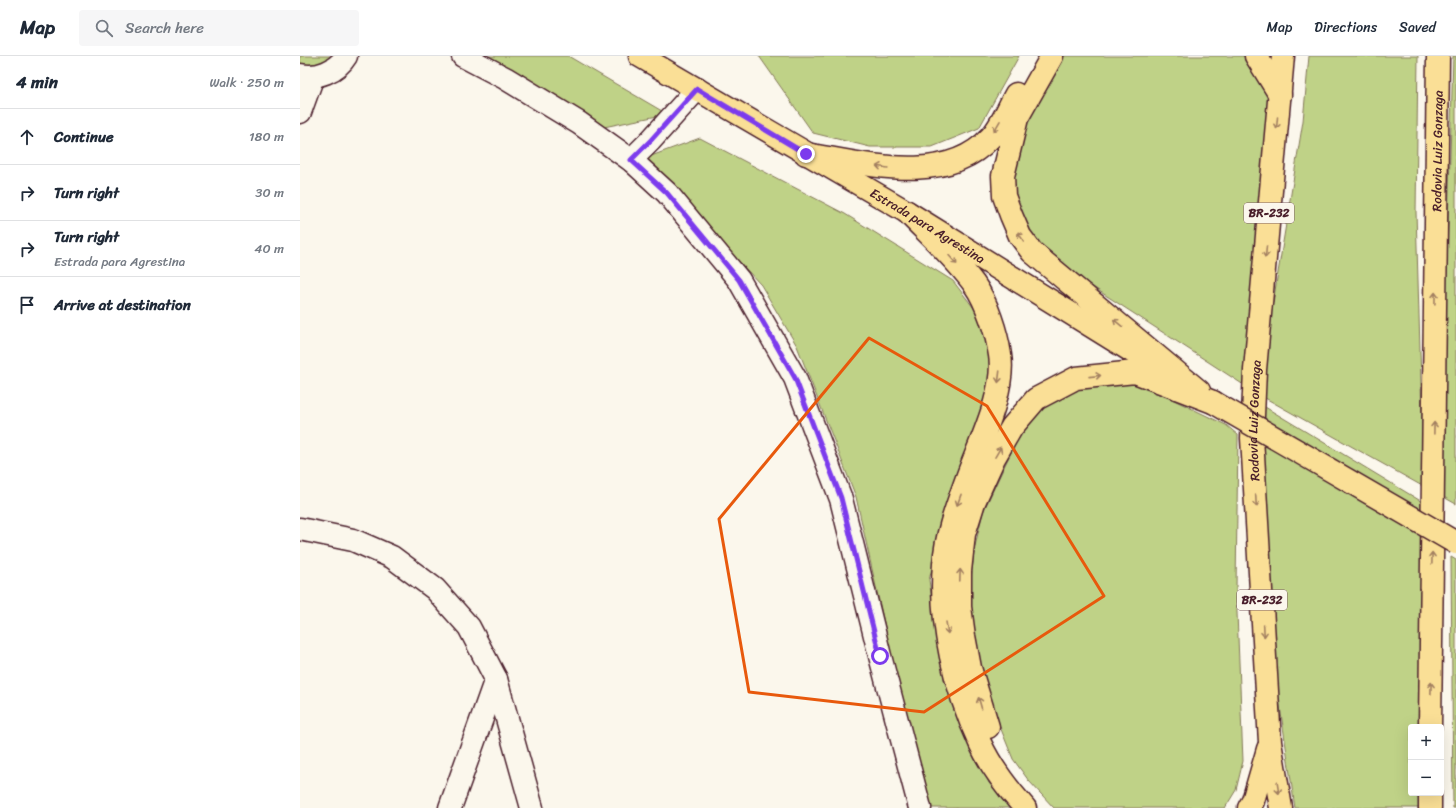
<!DOCTYPE html>
<html lang="en">
<head>
<meta charset="utf-8">
<style>
	body { margin:0; font-family:Sriracha,sans-serif; background:#f6f6f7; color:#1f2937 }
	.controls { position:absolute; right:12px; bottom:12px; display:grid; overflow:hidden; border-radius:4px; box-shadow:0 4px 16px #0002 }
	.controls button { width:36px; height:36px; display:grid; place-items:center; padding:0; border:0; border-bottom:1px solid #e0e1e3; background:#fff; color:#1f2937; font:20px sans-serif }
	.stop { position:absolute; width:12px; height:12px; margin:-9px; border:3px solid #7c3aed; border-radius:50%; background:#fff }
	.stop.end { background:#7c3aed; border-color:#fff; box-shadow:0 1px 4px #0008 }
	.list { margin:0; padding:0; list-style:none }
	h2 { display:flex; justify-content:space-between; align-items:center; height:52px; margin:0; padding:0 16px; font-size:17px }
	h2 small { font-size:13px; font-weight:400; color:#747a83 }
	.list li { display:grid; grid-template-columns:26px 1fr auto; gap:12px; align-items:center; box-sizing:border-box; height:56px; padding:0 16px; border-top:1px solid #e0e1e3 }
	.list b { display:block; font-size:15px; white-space:nowrap }
	.list p { margin:0; font-size:13px; white-space:nowrap; color:#747a83 }
	.list em { font-size:13px; font-style:normal; color:#747a83 }
	.icon { flex:none; width:22px; height:22px; fill:none; stroke:currentColor; stroke-width:2; stroke-linecap:round; stroke-linejoin:round }
	.map { position:relative; flex:none; width:1156px; height:752px; overflow:hidden }
	header { display:flex; align-items:center; gap:24px; box-sizing:border-box; height:56px; padding:0 20px; background:#fff; border-bottom:1px solid #e0e1e3 }
	header strong { font-size:19px }
	nav { display:flex; gap:22px; margin-inline-start:auto; font-size:14px }
	.search { width:280px; height:36px; background:#f6f6f7; display:flex; align-items:center; gap:10px; box-sizing:border-box; padding:0 14px; border-radius:4px; color:#747a83; font-size:15px }
	main { display:flex }
	aside { flex:1; background:#fff }
	.map>svg:first-child { display:block }
	.green { fill:#bfd287; stroke:#847859 }
	.lines { fill:none; stroke-linecap:round; stroke-linejoin:round }
	.minor-casing { stroke:#4a1f2b; stroke-width:25 }
	.tertiary-casing { stroke:#4a1f2b; stroke-width:25 }
	.primary-casing { stroke:#4a1f2b; stroke-width:25 }
	.trunk-casing { stroke:#4a1f2b; stroke-width:25 }
	.minor { stroke:#fbf7ec; stroke-width:22 }
	.tertiary { stroke:#fbf7ec; stroke-width:22 }
	.primary { stroke:#fadf96; stroke-width:22 }
	.trunk { stroke:#fadf96; stroke-width:22 }
	.primary-bridge-casing { stroke:#4a1f2b; stroke-width:25; stroke-linecap:butt }
	.primary-bridge { stroke:#fadf96; stroke-width:22 }
	.oneway { stroke:#a27f60 }
	.route { stroke:#7c3aed; stroke-width:5 }
	.marked { fill:none; stroke:#e8590c; stroke-width:3; stroke-linejoin:round }
	.labels { text-anchor:middle; dominant-baseline:central; stroke-width:4; stroke-linejoin:round; paint-order:stroke }
	.shield { fill:#fbf7ec; stroke:#7f6065; stroke-width:1 }
	.shield-label { font-size:12px; font-weight:bold; fill:#4a1f2b }
	.street-label { font-size:13px; fill:#4a1f2b; stroke:#fbf7ec }
</style>
</head>
<body>
<header>
<strong>Map</strong>
<div class="search"><svg class="icon" aria-label="search" viewBox="0 0 24 24"><circle cx="10" cy="10" r="6"/><path d="M15 15l6 6"/></svg>Search here</div>
<nav><a>Map</a><a>Directions</a><a>Saved</a></nav>
</header>
<main>
<aside>
<h2>4 min<small>Walk · 250 m</small></h2>
<ul class="list">
<li><svg class="icon" aria-label="ahead" viewBox="0 0 24 24"><path d="M12 20V5M6 11l6-6 6 6"/></svg><div><b>Continue</b></div><em>180 m</em></li>
<li><svg class="icon" aria-label="right" viewBox="0 0 24 24"><path d="M7 20v-9h11M14 6l5 5-5 5"/></svg><div><b>Turn right</b></div><em>30 m</em></li>
<li><svg class="icon" aria-label="right" viewBox="0 0 24 24"><path d="M7 20v-9h11M14 6l5 5-5 5"/></svg><div><b>Turn right</b><p>Estrada para Agrestina</p></div><em>40 m</em></li>
<li><svg class="icon" aria-label="arrive" viewBox="0 0 24 24"><path d="M6 21V4h12l-3 4 3 4H6"/></svg><div><b>Arrive at destination</b></div></li>
</ul>
</aside>
<div class="map">
<svg width="1156" height="752" viewBox="0 0 1156 752">
	<rect width="100%" height="100%" fill="#fbf7ec"/>
	<filter id="ink" filterUnits="userSpaceOnUse"><feTurbulence type="fractalNoise" baseFrequency=".025" numOctaves="2"/><feDisplacementMap in="SourceGraphic" scale="8" xChannelSelector="R" yChannelSelector="G"/><feConvolveMatrix kernelMatrix="1 2 1 2 8 2 1 2 1" color-interpolation-filters="sRGB"/></filter>
	<g filter="url(#ink)">
		<!-- green -->
		<g class="green">
			<path d="M0 0H41L33 9 0 13Z"/>
			<path d="M178 0H268L367 58 299 72Z"/>
			<path d="M459 0H719L679 72 632 91H570L513 77Z"/>
			<path d="M756 0H952L973 39 950 333 736 194 709 141 722 64Z"/>
			<path d="M1009 0H1118L1116 156 1124 431 958 338 1003 65Z"/>
			<path d="M1153 0H1156V448L1140 439Z"/>
			<path d="M400 82 545 158 653 225 680 260 693 293 689 338 654 426 629 524 644 623 689 727 712 752H630L607 670 556 441 497 290 461 229 343 103Z"/>
			<path d="M832 324 926 369 938 379 936 532 943 705 936 734 925 752H754L729 725 713 703 684 631 670 557 671 523 675 490 683 456 703 413 720 378 745 347 784 329Z"/>
			<path d="M960 348 1124 447 1122 671H1111V737H1121V752H995L977 630Z"/>
			<path d="M1151 501 1156 504V752H1153Z"/>
		</g>
		<g class="lines">
			<defs>
				<g id="minor">
					<path d="M0 473 53 484 92 501 135 533 169 571 196 623 232 752"/>
					<path d="M150 752 196 623"/>
				</g>
				<g id="tertiary">
					<path d="M163 0 205 22 279 67 331 104 367 137 439 224 495 322 541 443 580 600 620 752"/>
					<path d="M0 19C17 23 37 15 46 0"/>
					<path d="M0 56 13 20"/>
					<path d="M331 104 351 84 397 33"/>
				</g>
				<g id="primary">
					<path id="s1" d="M340 0 607 156 867 317"/>
				</g>
				<g id="trunk">
					<path d="M752 0 717 62 703 120 704 140 711 159 720 180 732 196 899 335"/>
					<path d="M956 0 980 39"/>
					<path d="M506 98C563 107 645 131 690 82 701 71 708 52 716 38"/>
					<path d="M607 156C629 179 655 202 674 228 687 246 697 278 700 299 706 335 679 388 667 422 657 450 646 478 644 508 639 567 655 633 680 687 691 711 707 732 725 752"/>
					<path d="M688 671 670 612 664 580 660 551V515L664 478 674 446 694 402 712 371 736 343 776 322 835 316 913 346"/>
					<path id="s2" d="M1130 671 1138 0"/>
					<path d="M949 752 953 745 968 693"/>
					<path id="s3" d="M981 752 970 686 952 382 955 314 983 0"/>
					<path d="M1130 752V737"/>
				</g>
			</defs>
			<!-- minor casing -->
			<use href="#minor" class="minor-casing"/>
			<!-- tertiary casing -->
			<use href="#tertiary" class="tertiary-casing"/>
			<!-- primary casing -->
			<use href="#primary" class="primary-casing"/>
			<!-- trunk casing -->
			<use href="#trunk" class="trunk-casing"/>
			<!-- minor -->
			<use href="#minor" class="minor"/>
			<!-- tertiary -->
			<use href="#tertiary" class="tertiary"/>
			<!-- primary -->
			<use href="#primary" class="primary"/>
			<!-- trunk -->
			<use href="#trunk" class="trunk"/>
			<defs>
				<path id="primary-bridge" d="M913 346 1156 487"/>
			</defs>
			<!-- primary-bridge casing -->
			<use href="#primary-bridge" class="primary-bridge-casing"/>
			<!-- primary-bridge -->
			<use href="#primary-bridge" class="primary-bridge"/>
		</g>
		<!-- one-way arrows -->
		<defs><path id="oneway-shaft" d="M-6 0H5M1.5-3L5.5 0L1.5 3" fill="none" stroke-width="1.6" stroke-linecap="round" stroke-linejoin="round"/></defs>
		<g class="oneway">
			<use href="#oneway-shaft" transform="translate(977 67) rotate(95)"/>
			<use href="#oneway-shaft" transform="translate(697 70) rotate(120)"/>
			<use href="#oneway-shaft" transform="translate(582 111) rotate(-171)"/>
			<use href="#oneway-shaft" transform="translate(721 181) rotate(-122)"/>
			<use href="#oneway-shaft" transform="translate(966 196) rotate(95)"/>
			<use href="#oneway-shaft" transform="translate(653 204) rotate(48)"/>
			<use href="#oneway-shaft" transform="translate(1135 242) rotate(-89)"/>
			<use href="#oneway-shaft" transform="translate(818 267) rotate(-140)"/>
			<use href="#oneway-shaft" transform="translate(795 320) rotate(-6)"/>
			<use href="#oneway-shaft" transform="translate(699 321) rotate(97)"/>
			<use href="#oneway-shaft" transform="translate(1134 372) rotate(-89)"/>
			<use href="#oneway-shaft" transform="translate(698 396) rotate(-60)"/>
			<use href="#oneway-shaft" transform="translate(659 444) rotate(110)"/>
			<use href="#oneway-shaft" transform="translate(956 445) rotate(87)"/>
			<use href="#oneway-shaft" transform="translate(1132 502) rotate(-89)"/>
			<use href="#oneway-shaft" transform="translate(660 519) rotate(-88)"/>
			<use href="#oneway-shaft" transform="translate(647 572) rotate(81)"/>
			<use href="#oneway-shaft" transform="translate(964 575) rotate(87)"/>
			<use href="#oneway-shaft" transform="translate(1131 632) rotate(-89)"/>
			<use href="#oneway-shaft" transform="translate(680 647) rotate(-106)"/>
			<use href="#oneway-shaft" transform="translate(978 732) rotate(81)"/>
		</g>
	</g>
	<g class="lines" filter="url(#ink)">
		<!-- route -->
		<path class="route" d="M506 98 397 33 351 84 331 104 367 137 439 224 495 322 541 442 580 600"/>
	</g>
	<!-- marked area -->
	<path class="marked" d="M569 282 687 350 804 540 624 656 449 636 419 463Z"/>
	<g class="labels">
		<!-- shield labels -->
		<g class="shield">
			<rect x="944" y="147" width="50" height="20" rx="3"/>
			<rect x="937" y="534" width="50" height="20" rx="3"/>
		</g>
		<g class="shield-label">
			<text x="969" y="157">BR-232</text>
			<text x="962" y="544">BR-232</text>
		</g>
		<!-- street labels -->
		<g class="street-label">
			<text stroke="none"><textPath href="#s2" startOffset="576">Rodovia Luiz Gonzaga</textPath></text>
			<text stroke="none"><textPath href="#s1" startOffset="334">Estrada para Agrestina</textPath></text>
			<text stroke="none"><textPath href="#s3" startOffset="389">Rodovia Luiz Gonzaga</textPath></text>
		</g>
	</g>
</svg>
<div class="controls">
<button>+</button>
<button>−</button>
</div>
<div class="stop" style="left:580px;top:600px"></div>
<div class="stop end" style="left:506px;top:98px"></div>
</div>
</main>
</body>
</html>
